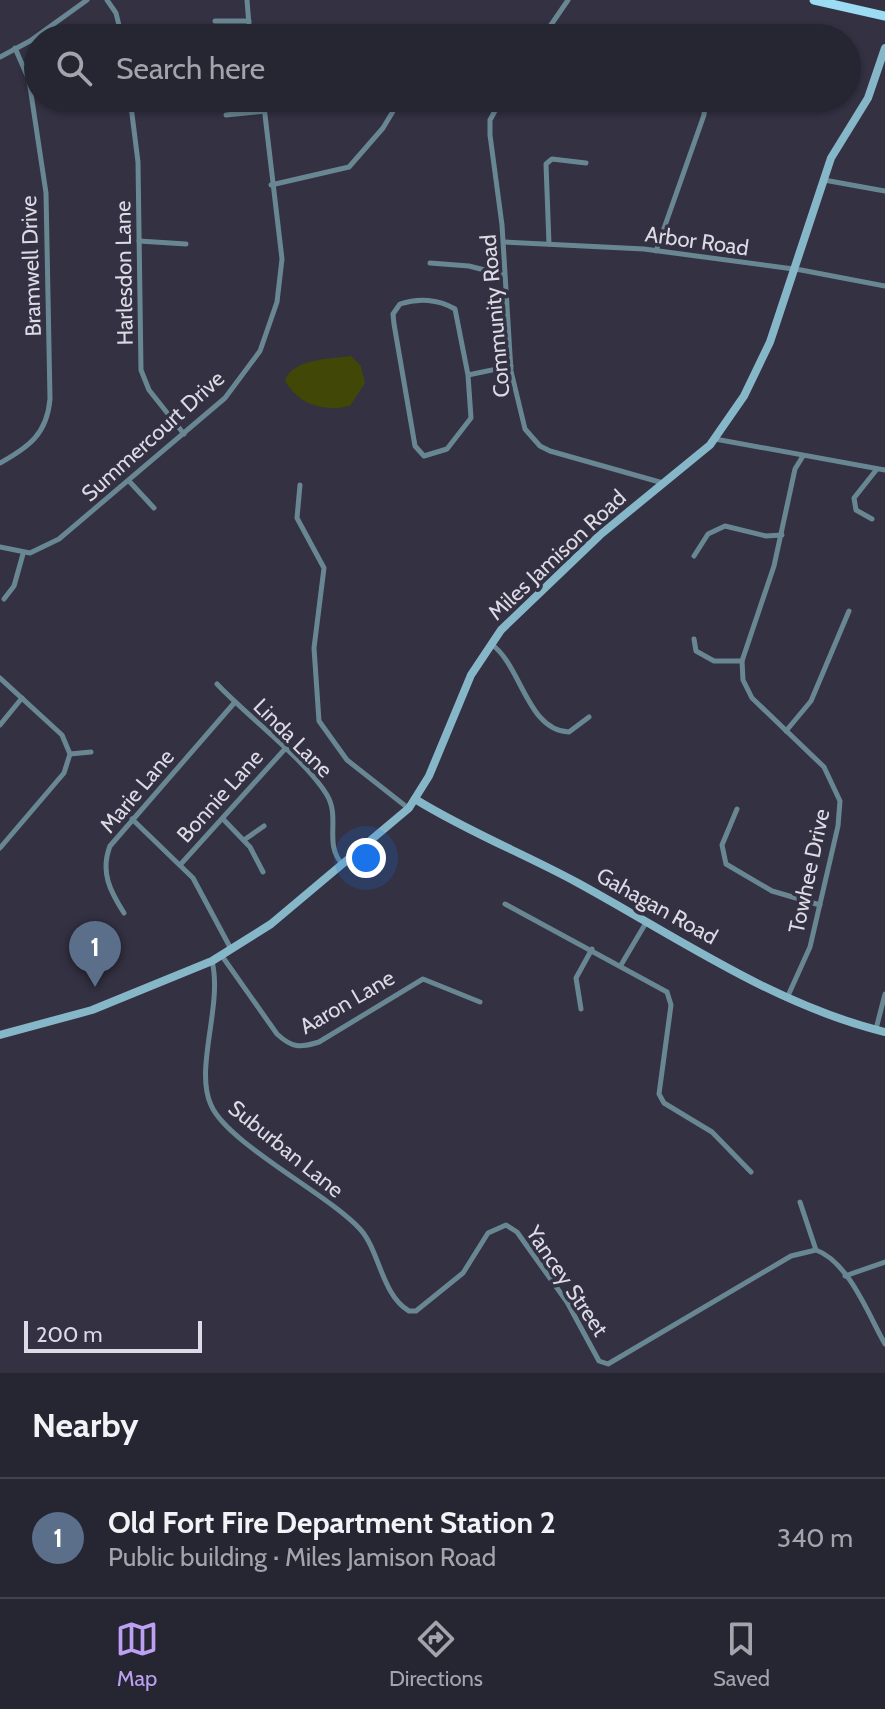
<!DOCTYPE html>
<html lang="en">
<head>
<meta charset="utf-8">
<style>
	body { margin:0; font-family:Cabin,sans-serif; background:#32313e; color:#f1f3f6 }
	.scale { position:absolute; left:24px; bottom:20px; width:178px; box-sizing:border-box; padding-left:8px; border:4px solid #dbdae5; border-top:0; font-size:22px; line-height:28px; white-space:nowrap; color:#dbdae5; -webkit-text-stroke:6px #333142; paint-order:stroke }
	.you { position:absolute; left:366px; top:858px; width:28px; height:28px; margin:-20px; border:6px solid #fff; border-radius:50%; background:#1a73e8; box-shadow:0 0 0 12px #1a73e833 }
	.badge { display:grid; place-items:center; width:52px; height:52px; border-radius:50%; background:#bca0f2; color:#fff; font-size:26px; font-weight:700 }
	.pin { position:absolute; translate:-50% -66px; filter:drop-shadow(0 2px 4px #0008) }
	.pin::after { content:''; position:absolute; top:42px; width:28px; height:24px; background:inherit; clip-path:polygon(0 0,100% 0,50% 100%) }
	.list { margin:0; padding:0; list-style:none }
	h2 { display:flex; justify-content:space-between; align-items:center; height:104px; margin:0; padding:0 32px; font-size:34px }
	h2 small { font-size:26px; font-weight:400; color:#a4a5ac }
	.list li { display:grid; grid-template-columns:52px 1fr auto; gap:24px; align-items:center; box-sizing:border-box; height:120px; padding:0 32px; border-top:2px solid #42424d }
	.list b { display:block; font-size:30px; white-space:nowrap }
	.list p { margin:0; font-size:26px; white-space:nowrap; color:#a4a5ac }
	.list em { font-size:26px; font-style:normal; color:#a4a5ac }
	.icon { flex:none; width:44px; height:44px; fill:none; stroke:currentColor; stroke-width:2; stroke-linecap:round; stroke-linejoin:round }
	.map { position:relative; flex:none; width:885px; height:1373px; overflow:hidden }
	.search { position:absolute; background:#262532; box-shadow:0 2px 6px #0004; left:24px; right:24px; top:24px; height:88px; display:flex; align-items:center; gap:20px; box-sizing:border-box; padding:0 28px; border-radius:44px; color:#a4a5ac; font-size:30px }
	.sheet { height:224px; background:#262532 }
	nav { display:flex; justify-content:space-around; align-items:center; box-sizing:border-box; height:112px; border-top:2px solid #42424d; background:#262532; font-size:22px; color:#a4a5ac }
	nav a { display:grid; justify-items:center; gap:4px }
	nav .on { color:#bca0f2 }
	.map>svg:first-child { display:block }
	.green { fill:#414706 }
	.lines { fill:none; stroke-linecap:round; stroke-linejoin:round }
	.street { stroke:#698793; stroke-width:5 }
	.secondary { stroke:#86b7c9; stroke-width:8 }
	.primary { stroke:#9bdbf3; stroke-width:9 }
	.labels { text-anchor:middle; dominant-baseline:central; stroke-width:7; stroke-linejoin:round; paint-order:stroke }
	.street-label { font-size:22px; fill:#dbdae5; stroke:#333142 }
</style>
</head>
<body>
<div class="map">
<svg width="885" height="1373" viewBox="0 0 885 1373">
	<rect width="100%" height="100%" fill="#333142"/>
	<!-- green -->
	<path class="green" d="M351 356 361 366 365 383 350 406C325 412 297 405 285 380 294 358 331 359 351 356Z"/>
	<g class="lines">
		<!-- street -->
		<g class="street">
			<path d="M107 0 116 13 122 38"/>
			<path d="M247 0 250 38"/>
			<path d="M215 21H249"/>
			<path d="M542 38 568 0"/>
			<path d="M0 57 30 41 87 0"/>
			<path d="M130 98 138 162 141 370 149 390 184 434"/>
			<path d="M502 98 490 120V135L502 225 511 371 525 429 540 446 550 451 663 483"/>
			<path d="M226 115 265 111"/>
			<path d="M824 180 885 191"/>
			<path d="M271 185 349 167 383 128 401 98"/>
			<path d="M139 241 186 244"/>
			<path d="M504 242 644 249 801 270 885 286"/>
			<path d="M549 244 546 164 552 159 586 163"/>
			<path d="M656 251 704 115 705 103 699 98"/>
			<path d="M430 263 469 266 504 275"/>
			<path d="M468 375 455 309C438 299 418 298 400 304L393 314 394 324 415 446 424 456 447 449 471 418 468 375 511 366"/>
			<path d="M715 439 885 470"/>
			<path d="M0 463C29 447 47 434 50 399L46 193 29 80 15 48"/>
			<path d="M129 481 154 508"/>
			<path d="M300 485 297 518 324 568 314 648 319 721 347 760 408 808"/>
			<path d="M872 519 856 510 854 498 877 469"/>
			<path d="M0 547 30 553 59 539 225 398 260 351 277 302 282 259 263 98"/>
			<path d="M694 556 708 534 725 526 766 536 782 535"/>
			<path d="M4 599 14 586 23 554"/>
			<path d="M694 639 696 651 714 661H742"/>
			<path d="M491 644C521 664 527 731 569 732L589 717"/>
			<path d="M0 678 62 735 70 754 64 773 0 848"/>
			<path d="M217 684C247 716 306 760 327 795 341 819 323 844 343 865"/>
			<path d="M0 725 22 698"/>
			<path d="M786 731 811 701 849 611"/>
			<path d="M70 754 91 752"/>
			<path d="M737 809 722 845 726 864 772 891 820 905"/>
			<path d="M132 819 193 878 231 949"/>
			<path d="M223 819 250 847 263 872"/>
			<path d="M244 840 264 826"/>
			<path d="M180 865 284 750"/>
			<path d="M505 904 667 992 671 1005 659 1094 664 1103 712 1132 751 1172"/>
			<path d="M124 913C110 891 100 872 110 846L235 702"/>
			<path d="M222 956 277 1034C292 1048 300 1048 319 1042L423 979 480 1002"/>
			<path d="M212 961C223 1005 194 1069 211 1105 227 1143 328 1194 360 1229 380 1251 381 1294 409 1311H416L463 1273 488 1233 506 1225 517 1232 567 1302 599 1361 608 1364 791 1256 816 1250"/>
			<path d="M621 965 647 921"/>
			<path d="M787 998 810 947 838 826 840 801 824 767 752 698 743 680 742 661 774 566 795 469 803 456"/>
			<path d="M581 1009 576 978 592 949"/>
			<path d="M876 1029 885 994"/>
			<path d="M800 1202 816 1250C849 1262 869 1316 885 1344"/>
			<path d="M845 1276 885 1262"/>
		</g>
		<!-- secondary -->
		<g class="secondary">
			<path d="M415 799C468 832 525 854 578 883 677 937 774 1005 885 1032"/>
			<path d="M0 1035 92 1010 212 961 271 924 409 808 429 776 471 675 501 630 600 535 710 445 744 396 770 342 831 158 868 98 885 48"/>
		</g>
		<!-- primary -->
		<path class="primary" d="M814 0 885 16"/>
	</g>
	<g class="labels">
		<!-- street labels -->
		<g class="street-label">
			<text transform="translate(697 241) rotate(8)">Arbor Road</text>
			<text transform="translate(31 266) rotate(-92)">Bramwell Drive</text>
			<text transform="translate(124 273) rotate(-91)">Harlesdon Lane</text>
			<text transform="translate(495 316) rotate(-95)">Community Road</text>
			<text transform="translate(153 436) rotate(-42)">Summercourt Drive</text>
			<text transform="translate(557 555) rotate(-43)">Miles Jamison Road</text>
			<text transform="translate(293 738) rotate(45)">Linda Lane</text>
			<text transform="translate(137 791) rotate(-50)">Marie Lane</text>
			<text transform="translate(220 796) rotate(-48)">Bonnie Lane</text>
			<text transform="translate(809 871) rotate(-78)">Towhee Drive</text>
			<text transform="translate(657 906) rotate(29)">Gahagan Road</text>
			<text transform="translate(347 1002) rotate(-30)">Aaron Lane</text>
			<text transform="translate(286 1149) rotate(39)">Suburban Lane</text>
			<text transform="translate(567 1281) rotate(56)">Yancey Street</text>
		</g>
	</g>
</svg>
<div class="scale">200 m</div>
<div class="you"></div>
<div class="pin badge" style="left:95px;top:987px;background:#5c6f8a">1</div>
<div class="search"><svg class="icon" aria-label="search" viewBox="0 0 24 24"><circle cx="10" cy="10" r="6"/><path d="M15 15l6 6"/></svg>Search here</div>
</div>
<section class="sheet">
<h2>Nearby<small></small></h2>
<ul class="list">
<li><span class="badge" style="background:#5c6f8a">1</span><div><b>Old Fort Fire Department Station 2</b><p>Public building · Miles Jamison Road</p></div><em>340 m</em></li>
</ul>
</section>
<nav>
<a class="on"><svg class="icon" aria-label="map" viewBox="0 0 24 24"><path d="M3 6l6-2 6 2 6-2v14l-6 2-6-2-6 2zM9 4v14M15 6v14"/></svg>Map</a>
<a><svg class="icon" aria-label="directions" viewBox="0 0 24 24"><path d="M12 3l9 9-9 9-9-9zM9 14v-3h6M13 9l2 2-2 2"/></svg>Directions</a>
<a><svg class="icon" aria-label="saved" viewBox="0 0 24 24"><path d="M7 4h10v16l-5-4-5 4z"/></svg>Saved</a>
</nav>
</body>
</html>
